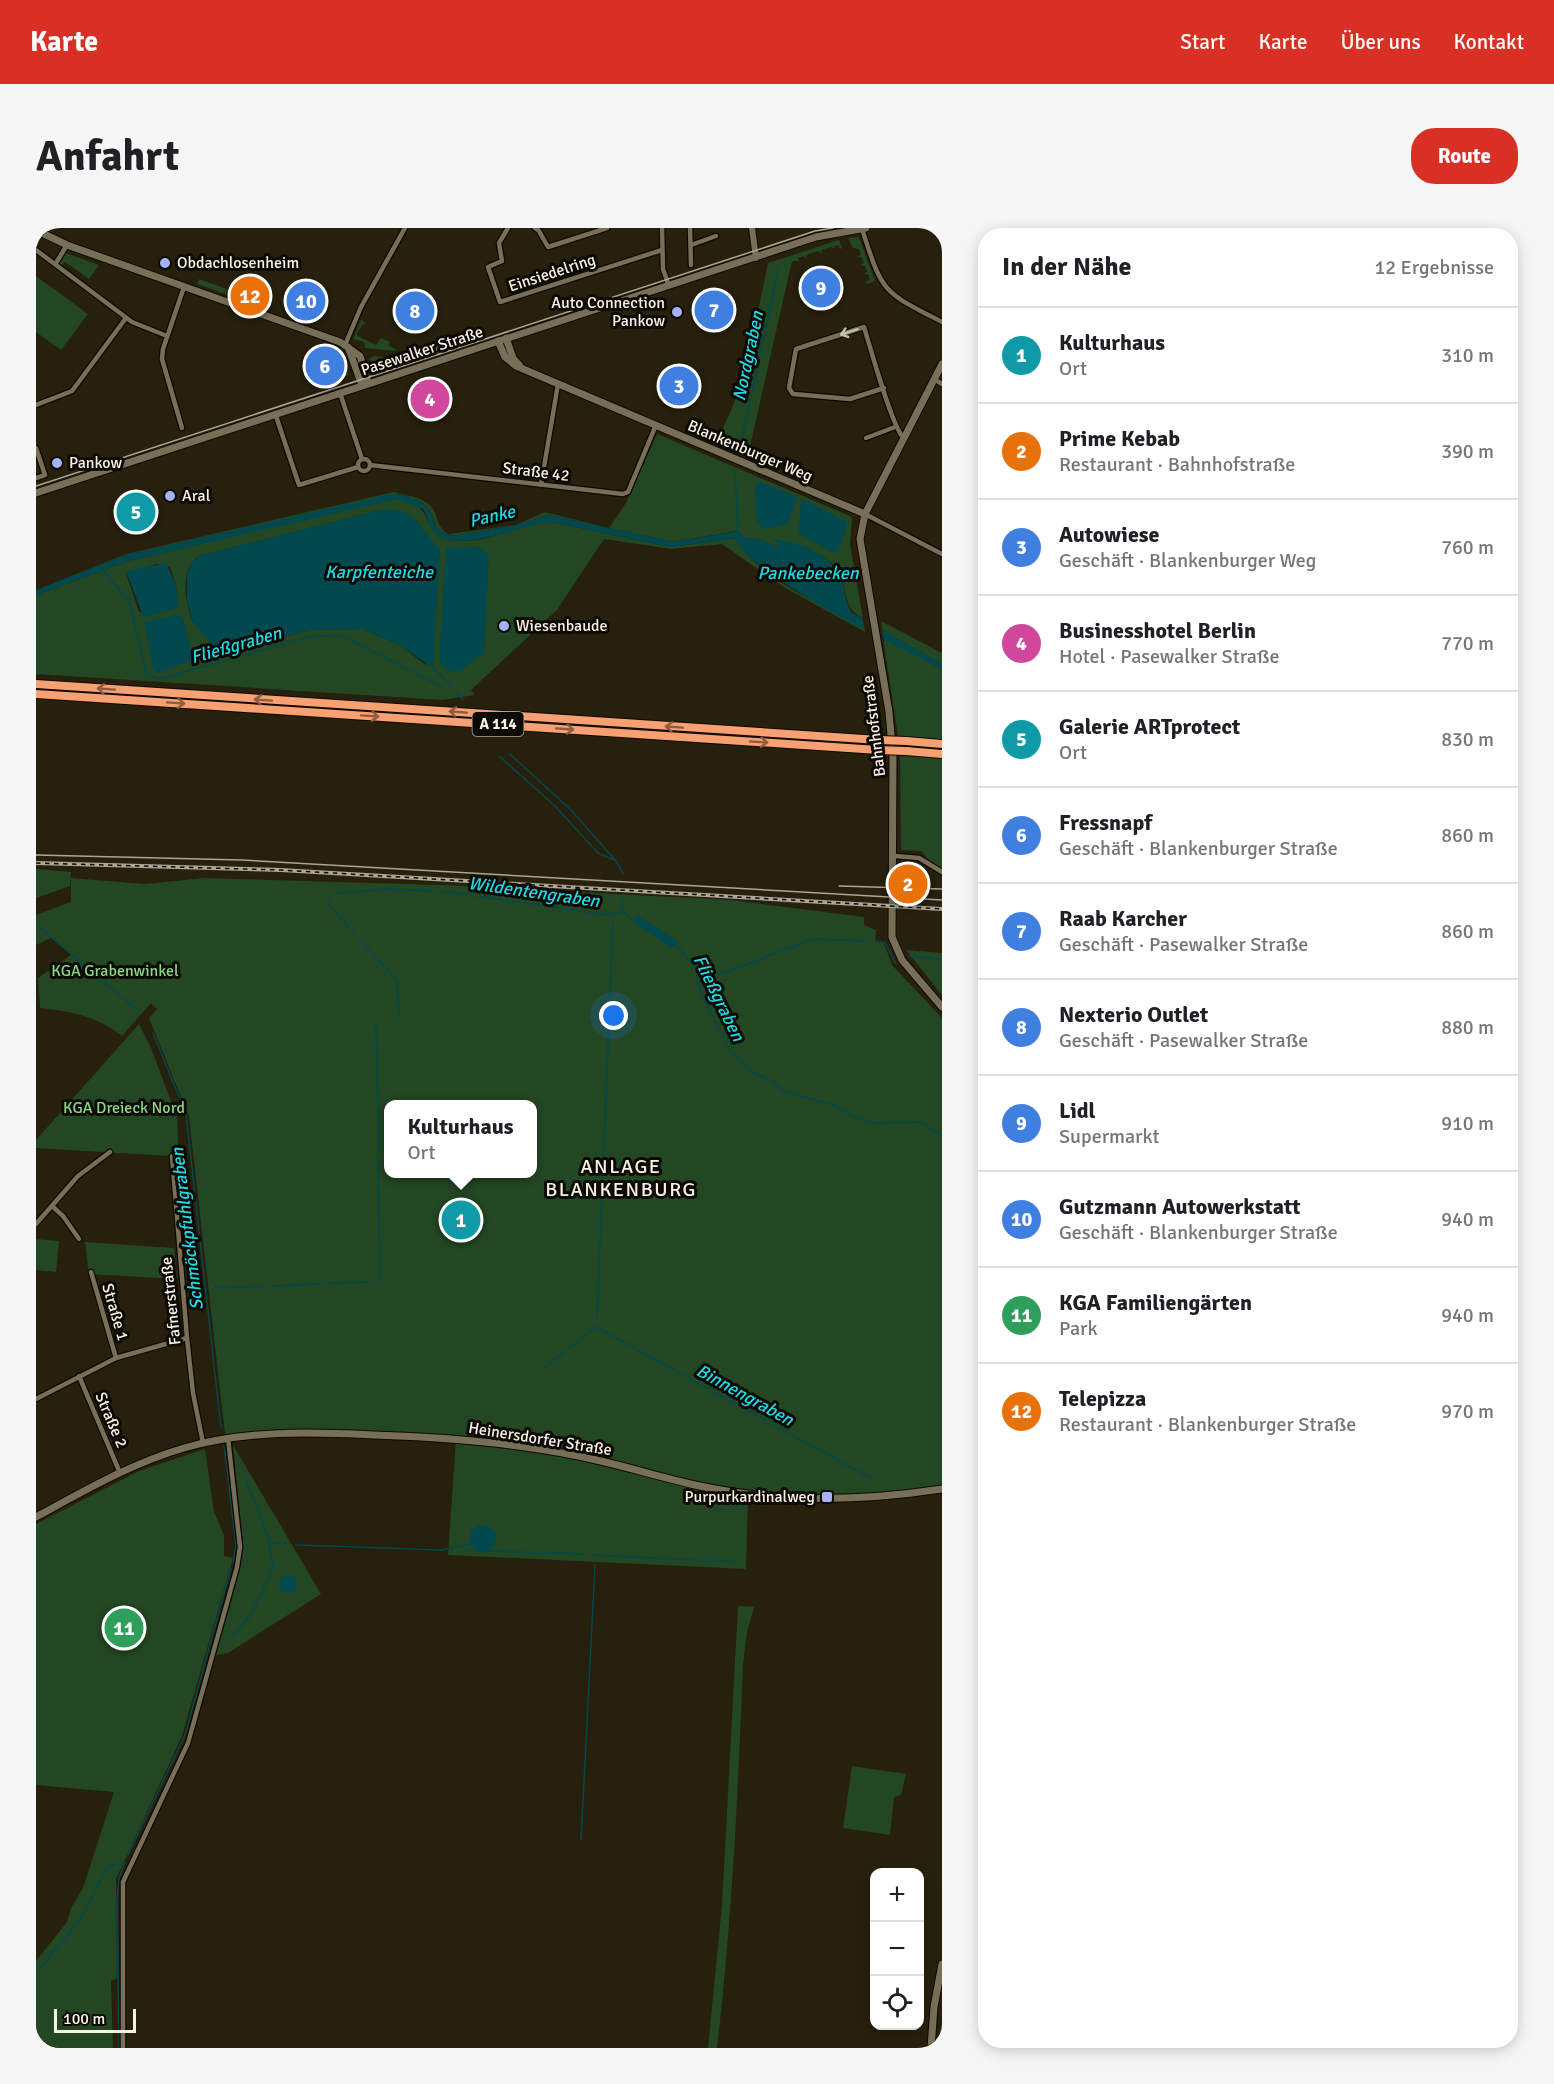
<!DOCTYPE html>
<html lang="de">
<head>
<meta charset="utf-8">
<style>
	body { margin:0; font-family:Signika,sans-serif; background:#f6f6f6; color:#202124 }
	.controls { position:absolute; right:18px; bottom:18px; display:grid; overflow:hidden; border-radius:12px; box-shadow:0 3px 15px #0003 }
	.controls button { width:54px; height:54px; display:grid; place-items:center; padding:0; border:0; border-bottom:2px solid #e0e0e0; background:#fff; color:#202124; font:30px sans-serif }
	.scale { position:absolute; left:18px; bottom:15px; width:82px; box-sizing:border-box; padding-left:6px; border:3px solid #f7f2e6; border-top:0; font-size:16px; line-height:21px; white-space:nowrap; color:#f7f2e6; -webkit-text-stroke:4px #0d0a03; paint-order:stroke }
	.you { position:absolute; left:578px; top:788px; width:21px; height:21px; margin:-15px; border:4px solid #fff; border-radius:50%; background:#1a73e8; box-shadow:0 0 0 9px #1a73e833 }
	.badge { display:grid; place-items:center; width:39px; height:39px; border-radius:50%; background:#d93025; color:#fff; font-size:20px; font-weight:700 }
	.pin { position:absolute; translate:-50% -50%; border:3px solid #fff; box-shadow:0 2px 6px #0006 }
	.popup { position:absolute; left:348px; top:872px; width:153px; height:78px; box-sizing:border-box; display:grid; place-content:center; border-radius:12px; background:#fff; filter:drop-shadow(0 2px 4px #0005); font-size:20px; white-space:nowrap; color:#757577 }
	.popup b { font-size:22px; color:#202124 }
	.popup::after { content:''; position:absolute; left:50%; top:100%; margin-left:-12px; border:12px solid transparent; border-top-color:#fff }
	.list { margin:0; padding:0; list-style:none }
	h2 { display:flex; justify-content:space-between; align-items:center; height:78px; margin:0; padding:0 24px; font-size:26px }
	h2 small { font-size:20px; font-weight:400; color:#757577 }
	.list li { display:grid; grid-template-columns:39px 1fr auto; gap:18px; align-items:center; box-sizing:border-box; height:96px; padding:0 24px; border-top:2px solid #e0e0e0 }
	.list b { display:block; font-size:22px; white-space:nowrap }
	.list p { margin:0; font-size:20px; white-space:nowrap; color:#757577 }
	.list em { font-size:20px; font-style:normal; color:#757577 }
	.icon { flex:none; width:33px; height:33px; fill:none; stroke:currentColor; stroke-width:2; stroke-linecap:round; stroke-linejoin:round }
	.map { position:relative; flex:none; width:906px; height:1820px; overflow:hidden; border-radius:24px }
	header { display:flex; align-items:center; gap:36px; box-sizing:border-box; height:84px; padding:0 30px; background:#d93025; color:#fff }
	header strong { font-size:28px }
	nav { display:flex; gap:33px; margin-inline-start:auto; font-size:21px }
	.intro { display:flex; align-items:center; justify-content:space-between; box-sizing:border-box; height:144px; padding:0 36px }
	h1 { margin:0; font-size:42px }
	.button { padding:15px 27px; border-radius:24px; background:#d93025; color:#fff; font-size:21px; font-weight:700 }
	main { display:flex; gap:36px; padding:0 36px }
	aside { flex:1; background:#fff; border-radius:24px; box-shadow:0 3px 15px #0003 }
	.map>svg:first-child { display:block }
	.green { fill:#234623; fill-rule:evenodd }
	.water { fill:#02494f }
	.pier { fill:#27200c }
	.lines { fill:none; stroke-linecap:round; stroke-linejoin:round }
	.stream { stroke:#02494f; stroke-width:1.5 }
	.minor-casing { stroke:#100900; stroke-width:7 }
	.tertiary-casing { stroke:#100900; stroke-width:8 }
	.secondary-casing { stroke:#100900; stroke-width:9 }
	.motorway-casing { stroke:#100900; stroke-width:10 }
	.minor { stroke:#776f58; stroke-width:4.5 }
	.tertiary { stroke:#776f58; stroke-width:6 }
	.secondary { stroke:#776f58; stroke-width:7 }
	.motorway { stroke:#f7a071; stroke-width:8 }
	.tram { stroke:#aba697; stroke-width:1.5 }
	.rail-casing { stroke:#aba697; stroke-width:4 }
	.rail { stroke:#0d0a03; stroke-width:1.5; stroke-dasharray:4.5; stroke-linecap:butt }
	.motorway-bridge-casing { stroke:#100900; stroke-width:10; stroke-linecap:butt }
	.motorway-bridge { stroke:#f7a071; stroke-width:8 }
	.oneway { stroke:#c4bead }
	.oneway2 { stroke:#8e5c40 }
	.poi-dot { fill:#a6b1fc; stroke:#0d0a03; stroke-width:2 }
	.labels { text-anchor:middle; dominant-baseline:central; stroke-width:6; stroke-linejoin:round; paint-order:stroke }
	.shield { fill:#0d0a03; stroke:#b1aca2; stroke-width:1.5 }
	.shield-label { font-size:15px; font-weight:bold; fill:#f7f2e6 }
	.poi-label { font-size:16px; fill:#f7f2e6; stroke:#0d0a03; text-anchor:start }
	.street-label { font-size:16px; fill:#f7f2e6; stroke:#0d0a03 }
	.park-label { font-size:16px; fill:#8ad888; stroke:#0d0a03 }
	.water-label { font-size:18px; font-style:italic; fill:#20dae8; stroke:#0d0a03 }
	.quarter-label { font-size:20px; letter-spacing:1.5px; fill:#f7f2e6; stroke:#0d0a03 }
</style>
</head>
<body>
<header>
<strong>Karte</strong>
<nav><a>Start</a><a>Karte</a><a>Über uns</a><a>Kontakt</a></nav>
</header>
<div class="intro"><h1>Anfahrt</h1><a class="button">Route</a></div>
<main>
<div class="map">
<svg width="906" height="1820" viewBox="0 0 906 1820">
	<rect width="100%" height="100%" fill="#27200c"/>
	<!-- green -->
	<g class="green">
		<path d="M823 9 839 53 831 56 830 54 834 52 832 46H827L831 44 829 38 824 37 828 35 826 30 821 28 825 27 823 21 817 20 812 10Z"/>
		<path d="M803 12 806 20 804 21 802 17 798 18 799 21 795 19 785 22 786 26 782 23 770 27 771 31 768 28 762 30 763 33H756L712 227 681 214 703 164 711 136 732 35Z"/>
		<path d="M30 25 63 37 53 51 29 34 25 38 22 36Z"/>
		<path d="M0 48 52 86 25 122 0 104Z"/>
		<path d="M163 51 199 64 198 69 161 56Z"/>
		<path d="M325 92 330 96 326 97 320 107 340 117 345 110 354 114 352 117 362 123 329 120 328 114 317 111Z"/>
		<path d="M302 122 309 130 313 147 290 154 289 150 308 144Z"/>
		<path d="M338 128 361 131 337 138 333 131Z"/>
		<path d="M621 206 814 288 816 291 814 316 827 391C805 378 813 364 802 343 794 327 757 314 740 312L744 316 740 319 727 312 705 309 704 304 701 303 637 314 513 287 480 297 416 308 400 301C397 280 383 270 363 266L90 327 0 362 90 326 358 264C370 267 386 269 395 278 404 289 398 297 413 306L480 297 509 284 573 300 590 275Z"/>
		<path d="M354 271C399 270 387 306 410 311 445 320 481 296 515 294L635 319 699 310C726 354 785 375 829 400V404L746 358 686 316 635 321 568 311 521 382 435 462 439 467 406 472 0 446V367L92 333ZM349 281 381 293 391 309 399 317 390 437 364 417 326 401 273 402 205 420 157 394C149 374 143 342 163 328ZM121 336 134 339 140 358 143 379 103 384 90 345ZM146 389 156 424 121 445Z"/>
		<path d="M845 393 906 425V436L851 405 846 401Z"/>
		<path d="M847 410 906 441V512L862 508Z"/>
		<path d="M872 527 906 529V640L893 633 886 623 865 622 864 529Z"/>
		<path d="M0 641 35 644 34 658 0 670Z"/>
		<path d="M35 650 109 656 168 650 407 657 695 672 828 689V697L840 702 839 714 848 715 856 737 906 790V1261L825 1268 712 1266 710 1341 412 1327 420 1211 266 1204 192 1210 189 1206 153 889 113 790 121 781 115 775 86 808C60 788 35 783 4 780L2 750 35 727 15 710 0 717V687L35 674ZM353 876H497V946H353Z"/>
		<path d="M870 722 906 725V767Z"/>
		<path d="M103 796 115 820 141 889 143 932 133 928 0 920V912Z"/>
		<path d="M0 1011 23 1013 20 1044 0 1042Z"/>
		<path d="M49 1014 138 1020 141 1051 53 1046Z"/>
		<path d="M197 1217 285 1366 192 1425 177 1428 205 1334 207 1315Z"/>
		<path d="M169 1221 178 1284 188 1307V1328L197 1330 146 1508 80 1651 81 1750 75 1753 77 1820H0V1733L31 1694 35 1680 47 1660 78 1564 0 1557V1296L103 1243Z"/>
		<path d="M702 1378 718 1379 711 1404 707 1437C702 1565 696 1693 681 1820H672L686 1677Z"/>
		<path d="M816 1538 870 1546 865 1567 858 1569 854 1607 807 1600Z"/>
	</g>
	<!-- water -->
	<g class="water">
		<path d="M724 254 761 269 752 296 728 301 721 294 719 257Z"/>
		<path d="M356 266C379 267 396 277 400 301L416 308 480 297 513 287 637 314 704 303 705 309 727 312 740 319 743 316 739 311C764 315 798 327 806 353 809 363 809 376 816 385L906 436V441C862 418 717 350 699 310L635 319 515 294C488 296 423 326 400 306 393 301 393 289 387 281L361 271 92 333 0 367V362L90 327Z"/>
		<path d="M768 272 812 294 802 323 796 324 765 307 762 304 765 274Z"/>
		<path d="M349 281C381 281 384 302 404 321L397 440 364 417 326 401 273 402 205 420 178 419 157 394 151 373V347L155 336 163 328Z"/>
		<path d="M444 319 453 328 448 427C434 430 431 445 414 444L403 434 410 320Z"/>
		<path d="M130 335 140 358 143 379 112 389 107 388 90 343Z"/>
		<path d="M142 387 146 389 156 424 154 433 121 445 117 440 108 394Z"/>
		<path d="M602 688 642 713 636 720 597 694Z"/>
		<circle cx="447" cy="1310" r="13"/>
		<circle cx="252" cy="1356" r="9"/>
	</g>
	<!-- pier -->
	<path class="pier" d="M826 388 845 398 848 414 829 403Z"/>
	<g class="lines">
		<!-- stream -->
		<g class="stream">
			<path d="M704 220 742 41"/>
			<path d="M699 244 702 305"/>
			<path d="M67 342 93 373 111 448 123 451 272 409 304 407 405 458"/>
			<path d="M397 440 416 458"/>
			<path d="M421 465 427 472"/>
			<path d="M474 526 535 582 580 633 587 645"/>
			<path d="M463 528 519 578 563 626 579 632"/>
			<path d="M406 663 572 687 585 684"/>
			<path d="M301 665 351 661 398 663"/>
			<path d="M294 671 291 675 319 706"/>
			<path d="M586 671V683L599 693"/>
			<path d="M0 696 101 782"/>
			<path d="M325 713 361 752 363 788"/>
			<path d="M840 713 849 714 860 736"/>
			<path d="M639 716 660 740 663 760 695 824 714 843 737 853 746 863 797 877 819 889 836 895 884 894 906 907"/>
			<path d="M874 728 906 732"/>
			<path d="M664 754 777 711 832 713"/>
			<path d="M340 796 343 923"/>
			<path d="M117 805 150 886 185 1200"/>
			<path d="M342 931 344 1053"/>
			<path d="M291 1055 336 1054"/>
			<path d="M237 1058 283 1056"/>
			<path d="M179 1060 228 1058"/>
			<path d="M561 1090 577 694"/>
			<path d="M508 1140 560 1099 838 1252"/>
			<path d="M188 1218 200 1317 197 1334"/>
			<path d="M235 1315 250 1316"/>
			<path d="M260 1317 406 1322 435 1316"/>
			<path d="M430 1322 549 1326"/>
			<path d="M557 1327 703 1334"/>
			<path d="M197 1408 215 1387 237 1340 232 1308 209 1249"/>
			<path d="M545 1612 559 1337"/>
			<path d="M92 1627 149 1507 195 1340"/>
			<path d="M0 1745 45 1691 71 1640 78 1636 87 1637"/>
			<path d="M83 1820 81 1670 83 1650 89 1634"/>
		</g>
		<defs>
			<g id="minor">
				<path d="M472 0 463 15 466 33 452 39 464 74 626 22"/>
				<path d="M499 0 503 3 512 19 571 0"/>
				<path d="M626 0 627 41 633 58"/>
				<path d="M654 0 655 37"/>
				<path d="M826 1C847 66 846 63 906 94"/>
				<path d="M655 17 680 8"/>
				<path d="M0 22 96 94 131 108"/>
				<path d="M20 35 31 17"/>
				<path d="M309 117 325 79 369 0"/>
				<path d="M378 128 435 109"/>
				<path d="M898 151 906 156"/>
				<path d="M848 160 814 171 757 166 753 160 760 121 828 99C834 118 857 203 868 210"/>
				<path d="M304 165 326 231"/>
				<path d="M0 177 36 163 90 90"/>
				<path d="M239 185 263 257 322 239"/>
				<path d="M146 200 126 131 127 121 148 59"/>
				<path d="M830 210 859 199"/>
				<path d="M0 220 9 247 0 250"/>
				<circle cx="328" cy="237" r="6"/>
				<path d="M334 237 587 266 592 264 620 197"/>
				<path d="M505 257 522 156"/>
				<path d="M829 286 906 326"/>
				<path d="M859 628 883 630 906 644"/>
				<path d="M136 928 151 1110 157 1165 167 1215"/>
				<path d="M16 978 27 988 43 1011"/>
				<path d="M0 996 42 948 74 924"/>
				<path d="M55 1044 80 1130"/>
				<path d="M43 1148 84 1245"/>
				<path d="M0 1171 80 1130 151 1110"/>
				<path d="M87 1820V1654L152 1515 201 1339 204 1319 192 1210"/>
			</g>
			<path id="tertiary" d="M716 0 720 30"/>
			<g id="secondary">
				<path d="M0 2 31 17 304 114 324 128 332 154"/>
				<path d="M470 110 477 130 484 138"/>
				<path d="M462 113 469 129 480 138 829 286"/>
				<path d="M312 119 326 157"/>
				<path d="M906 136 829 286 824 311 853 484 857 530 856 709 866 732 906 779"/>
				<path d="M0 265 780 9 830 0"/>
				<path d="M0 1289C48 1263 96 1235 148 1220 211 1202 273 1204 338 1207 404 1209 472 1214 537 1227 580 1235 622 1249 664 1258 743 1275 827 1273 906 1261"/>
				<path d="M895 1820 898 1779 906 1736"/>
			</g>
			<g id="motorway">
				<path d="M0 456 843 512"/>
				<path d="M0 466 842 522"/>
				<path d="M870 513 906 516"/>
				<path d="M870 523 906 526"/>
			</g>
		</defs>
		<!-- minor casing -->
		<use href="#minor" class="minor-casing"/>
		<!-- tertiary casing -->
		<use href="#tertiary" class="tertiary-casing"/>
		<!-- secondary casing -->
		<use href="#secondary" class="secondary-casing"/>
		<!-- motorway casing -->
		<use href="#motorway" class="motorway-casing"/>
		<!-- minor -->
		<use href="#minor" class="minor"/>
		<!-- tertiary -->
		<use href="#tertiary" class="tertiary"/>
		<!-- secondary -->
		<use href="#secondary" class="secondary"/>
		<!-- motorway -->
		<use href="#motorway" class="motorway"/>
		<!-- tram -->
		<g class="tram">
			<path d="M0 258 779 3 797 0"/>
			<path d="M0 627 206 632 906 672"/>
			<path d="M803 658 906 661"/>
		</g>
		<defs>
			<path id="rail" d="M0 635 245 642 906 681"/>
		</defs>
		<!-- rail casing -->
		<use href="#rail" class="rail-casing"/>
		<!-- rail -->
		<use href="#rail" class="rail"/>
		<defs>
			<g id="motorway-bridge">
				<path d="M843 512 870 513"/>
				<path d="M842 522 870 523"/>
			</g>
		</defs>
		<!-- motorway-bridge casing -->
		<use href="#motorway-bridge" class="motorway-bridge-casing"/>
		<!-- motorway-bridge -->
		<use href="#motorway-bridge" class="motorway-bridge"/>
	</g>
	<!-- one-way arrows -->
	<defs><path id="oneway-shaft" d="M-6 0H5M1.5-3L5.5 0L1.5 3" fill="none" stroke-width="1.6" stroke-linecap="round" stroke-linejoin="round" transform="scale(1.5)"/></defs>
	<use class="oneway" href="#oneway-shaft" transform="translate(813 104) rotate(162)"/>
	<g class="oneway2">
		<use href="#oneway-shaft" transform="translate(70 461) rotate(-176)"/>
		<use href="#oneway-shaft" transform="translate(227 472) rotate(-176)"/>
		<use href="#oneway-shaft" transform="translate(140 475) rotate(4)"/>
		<use href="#oneway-shaft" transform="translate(422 484) rotate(-176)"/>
		<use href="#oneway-shaft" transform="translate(334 488) rotate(4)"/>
		<use href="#oneway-shaft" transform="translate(638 499) rotate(-176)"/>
		<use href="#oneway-shaft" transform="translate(529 501) rotate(4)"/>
		<use href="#oneway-shaft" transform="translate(723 514) rotate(4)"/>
	</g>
	<!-- markers -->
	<g class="poi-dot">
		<circle cx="129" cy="35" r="6"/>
		<circle cx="641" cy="84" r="6"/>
		<circle cx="21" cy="235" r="6"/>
		<circle cx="134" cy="268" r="6"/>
		<circle cx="468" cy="398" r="6"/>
		<rect x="785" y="1263" width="12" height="12" rx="3"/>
	</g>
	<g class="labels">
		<!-- shield labels -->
		<rect class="shield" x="436.5" y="484" width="51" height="24" rx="4.5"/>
		<g class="shield-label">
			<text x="462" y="496">A 114</text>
		</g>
		<!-- poi labels -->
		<g class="poi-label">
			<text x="141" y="35">Obdachlosenheim</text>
			<text x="629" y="75" text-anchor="end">Auto Connection<tspan x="629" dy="18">Pankow</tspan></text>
			<text x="33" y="235">Pankow</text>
			<text x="146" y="268">Aral</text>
			<text x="480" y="398">Wiesenbaude</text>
			<text x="779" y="1269" text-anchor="end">Purpurkardinalweg</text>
		</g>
		<!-- street labels -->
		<g class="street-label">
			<text transform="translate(516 45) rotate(-18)">Einsiedelring</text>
			<text transform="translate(386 123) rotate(-18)">Pasewalker Straße</text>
			<text transform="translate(714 223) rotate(23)">Blankenburger Weg</text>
			<text transform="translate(500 244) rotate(7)">Straße 42</text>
			<text transform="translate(838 498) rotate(-97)">Bahnhofstraße</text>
			<text transform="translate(135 1073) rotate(-96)">Fafnerstraße</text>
			<text transform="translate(79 1084) rotate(74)">Straße 1</text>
			<text transform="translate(75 1192) rotate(67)">Straße 2</text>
			<text transform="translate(504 1211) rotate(9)">Heinersdorfer Straße</text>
		</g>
		<!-- park labels -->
		<g class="park-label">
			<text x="79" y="743">KGA Grabenwinkel</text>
			<text x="88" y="880">KGA Dreieck Nord</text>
		</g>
		<!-- water labels -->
		<g class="water-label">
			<text transform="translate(712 128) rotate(-78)">Nordgraben</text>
			<text transform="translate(456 288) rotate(-13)">Panke</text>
			<text x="343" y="344">Karpfenteiche</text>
			<text x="772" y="345">Pankebecken</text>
			<text transform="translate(200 417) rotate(-16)">Fließgraben</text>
			<text transform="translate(498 664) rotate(8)">Wildentengraben</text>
			<text transform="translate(683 770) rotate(64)">Fließgraben</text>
			<text transform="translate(151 1001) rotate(-97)">Schmöckpfuhlgraben</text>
			<text transform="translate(709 1167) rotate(29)">Binnengraben</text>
		</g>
		<!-- quarter labels -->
		<g class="quarter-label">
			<text x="585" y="938">ANLAGE<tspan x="585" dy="23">BLANKENBURG</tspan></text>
		</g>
	</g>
</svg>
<div class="controls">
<button>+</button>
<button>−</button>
<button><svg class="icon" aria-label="locate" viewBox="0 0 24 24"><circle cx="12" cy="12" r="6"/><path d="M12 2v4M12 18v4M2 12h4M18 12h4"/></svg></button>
</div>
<div class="scale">100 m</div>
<div class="you"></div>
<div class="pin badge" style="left:425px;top:992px;background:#0f9aa8">1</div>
<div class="popup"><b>Kulturhaus</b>Ort</div>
<div class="pin badge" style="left:872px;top:656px;background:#e8710a">2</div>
<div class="pin badge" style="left:643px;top:158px;background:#3f7fe0">3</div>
<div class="pin badge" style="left:394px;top:171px;background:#d1479c">4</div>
<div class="pin badge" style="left:100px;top:284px;background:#0f9aa8">5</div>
<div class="pin badge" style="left:289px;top:138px;background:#3f7fe0">6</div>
<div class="pin badge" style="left:678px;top:82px;background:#3f7fe0">7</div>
<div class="pin badge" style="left:379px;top:83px;background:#3f7fe0">8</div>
<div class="pin badge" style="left:785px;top:60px;background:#3f7fe0">9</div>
<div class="pin badge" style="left:270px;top:73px;background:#3f7fe0">10</div>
<div class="pin badge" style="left:88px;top:1400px;background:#2e9e5b">11</div>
<div class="pin badge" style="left:214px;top:68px;background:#e8710a">12</div>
</div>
<aside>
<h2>In der Nähe<small>12 Ergebnisse</small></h2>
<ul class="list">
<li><span class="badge" style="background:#0f9aa8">1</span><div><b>Kulturhaus</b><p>Ort</p></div><em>310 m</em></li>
<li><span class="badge" style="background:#e8710a">2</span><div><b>Prime Kebab</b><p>Restaurant · Bahnhofstraße</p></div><em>390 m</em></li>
<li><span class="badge" style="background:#3f7fe0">3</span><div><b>Autowiese</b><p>Geschäft · Blankenburger Weg</p></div><em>760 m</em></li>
<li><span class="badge" style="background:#d1479c">4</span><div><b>Businesshotel Berlin</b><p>Hotel · Pasewalker Straße</p></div><em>770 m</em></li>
<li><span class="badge" style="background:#0f9aa8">5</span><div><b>Galerie ARTprotect</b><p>Ort</p></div><em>830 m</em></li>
<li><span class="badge" style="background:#3f7fe0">6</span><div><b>Fressnapf</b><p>Geschäft · Blankenburger Straße</p></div><em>860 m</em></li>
<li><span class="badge" style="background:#3f7fe0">7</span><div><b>Raab Karcher</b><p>Geschäft · Pasewalker Straße</p></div><em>860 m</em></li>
<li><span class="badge" style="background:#3f7fe0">8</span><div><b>Nexterio Outlet</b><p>Geschäft · Pasewalker Straße</p></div><em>880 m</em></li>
<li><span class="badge" style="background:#3f7fe0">9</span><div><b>Lidl</b><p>Supermarkt</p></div><em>910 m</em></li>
<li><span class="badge" style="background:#3f7fe0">10</span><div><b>Gutzmann Autowerkstatt</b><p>Geschäft · Blankenburger Straße</p></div><em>940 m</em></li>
<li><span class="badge" style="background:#2e9e5b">11</span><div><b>KGA Familiengärten</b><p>Park</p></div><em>940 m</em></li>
<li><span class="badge" style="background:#e8710a">12</span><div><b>Telepizza</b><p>Restaurant · Blankenburger Straße</p></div><em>970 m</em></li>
</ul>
</aside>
</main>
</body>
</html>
